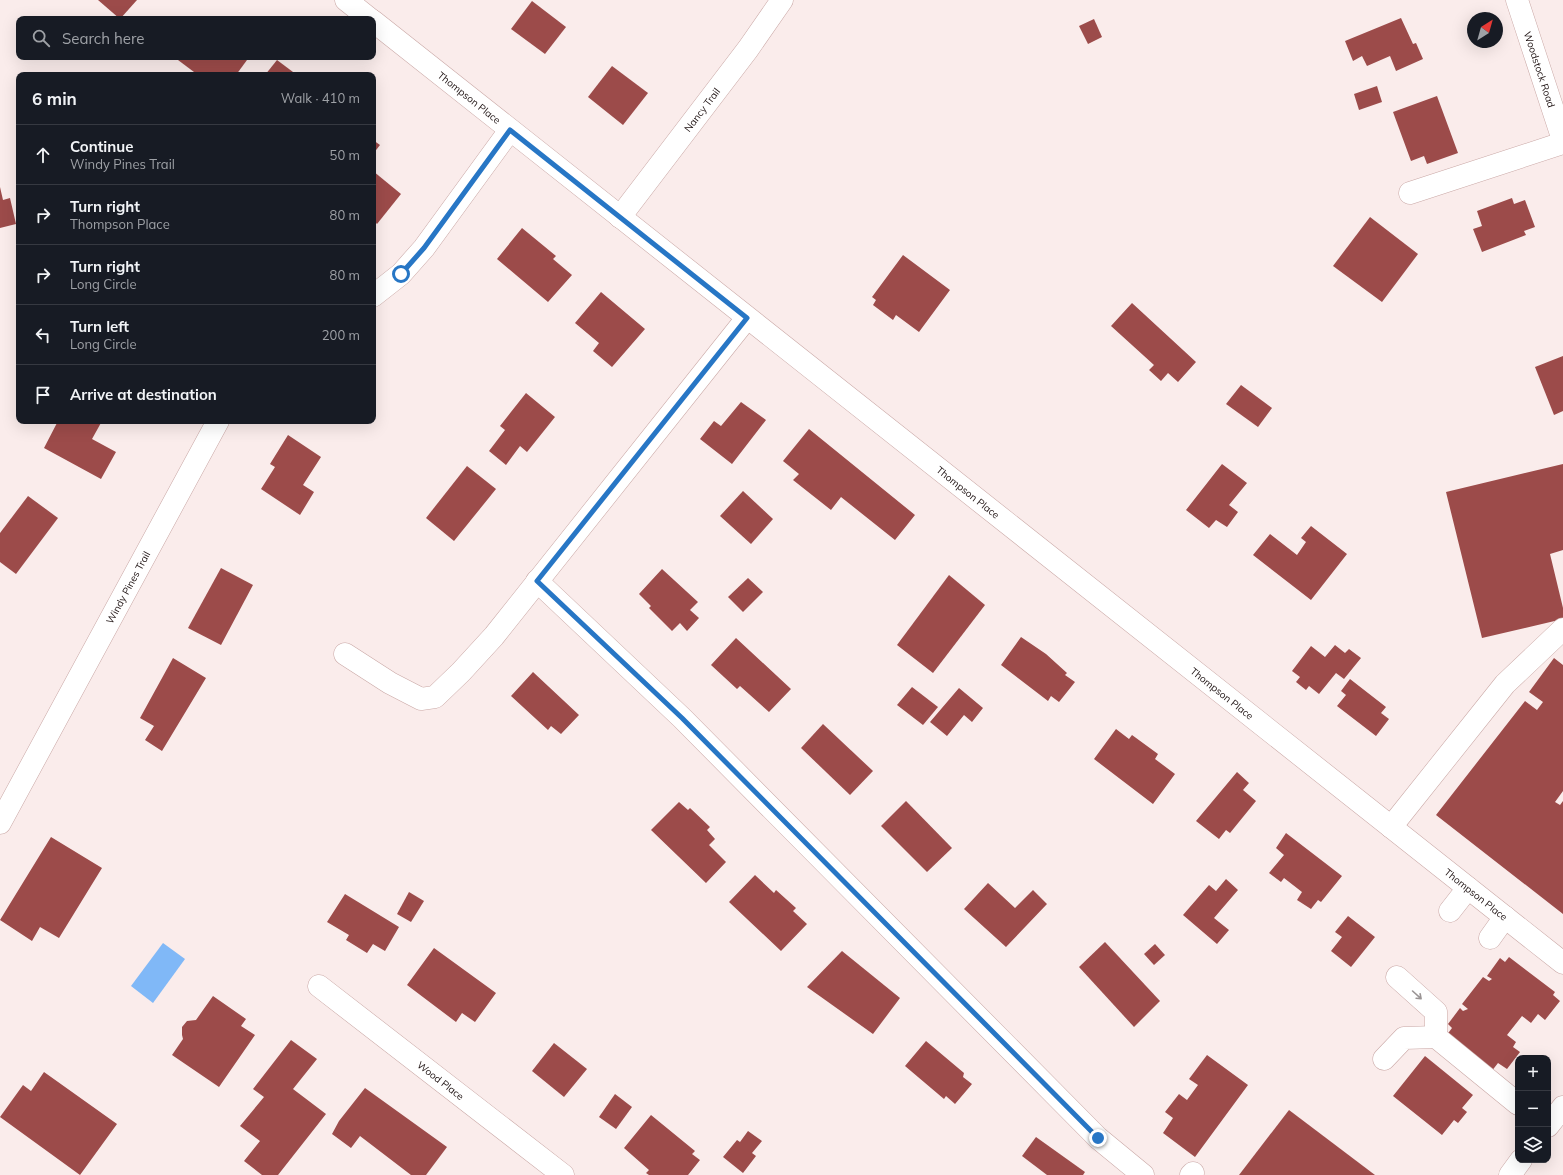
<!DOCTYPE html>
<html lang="en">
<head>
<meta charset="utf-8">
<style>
	body { margin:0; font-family:Mulish,sans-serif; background:#242831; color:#f1f3f6 }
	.controls { position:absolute; right:12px; bottom:12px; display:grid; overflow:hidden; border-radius:8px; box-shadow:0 4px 16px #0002 }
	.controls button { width:36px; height:36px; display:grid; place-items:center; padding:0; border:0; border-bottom:1px solid #363941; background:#171b24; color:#f1f3f6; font:20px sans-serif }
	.compass { position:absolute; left:1467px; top:12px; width:36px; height:36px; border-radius:50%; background:#171b24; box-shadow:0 4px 16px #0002; rotate:37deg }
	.stop { position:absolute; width:12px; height:12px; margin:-9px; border:3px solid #2776c5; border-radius:50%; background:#fff }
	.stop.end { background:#2776c5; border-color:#fff; box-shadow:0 1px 4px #0008 }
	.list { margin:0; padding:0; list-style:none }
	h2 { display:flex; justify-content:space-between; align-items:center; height:52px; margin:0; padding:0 16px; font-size:17px }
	h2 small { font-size:13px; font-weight:400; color:#9ea1a6 }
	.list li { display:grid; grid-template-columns:26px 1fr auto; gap:12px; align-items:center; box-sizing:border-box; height:60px; padding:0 16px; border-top:1px solid #363941 }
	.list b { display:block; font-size:15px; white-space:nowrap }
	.list p { margin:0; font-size:13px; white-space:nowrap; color:#9ea1a6 }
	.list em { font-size:13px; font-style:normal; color:#9ea1a6 }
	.icon { flex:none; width:22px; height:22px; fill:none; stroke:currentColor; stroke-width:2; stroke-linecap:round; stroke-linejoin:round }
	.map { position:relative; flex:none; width:1563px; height:1175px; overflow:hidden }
	.search { position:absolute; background:#171b24; box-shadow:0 4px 16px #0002; left:16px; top:16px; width:360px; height:44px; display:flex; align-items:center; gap:10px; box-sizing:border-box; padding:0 14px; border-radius:8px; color:#9ea1a6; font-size:15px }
	.panel { position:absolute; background:#171b24; box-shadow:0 4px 16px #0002; left:16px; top:72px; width:360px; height:352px; border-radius:8px }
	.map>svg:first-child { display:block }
	.water { fill:#80b8f7 }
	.building { fill:#9c4b4a }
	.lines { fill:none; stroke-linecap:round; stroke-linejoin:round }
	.minor-casing { stroke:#c9a7a5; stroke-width:23 }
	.minor { stroke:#fff; stroke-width:22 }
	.oneway { stroke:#9a9494 }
	.route { stroke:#2776c5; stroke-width:5 }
	.labels { text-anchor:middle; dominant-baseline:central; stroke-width:3; stroke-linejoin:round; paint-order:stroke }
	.street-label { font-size:10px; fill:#1e1212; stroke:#faeceb }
</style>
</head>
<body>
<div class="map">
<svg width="1563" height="1175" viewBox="0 0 1563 1175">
	<rect width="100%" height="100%" fill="#faeceb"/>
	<!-- water -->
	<path class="water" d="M163 943 185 959 153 1003 131 986Z"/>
	<!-- building -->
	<g class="building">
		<path d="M98 0H137L120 19Z"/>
		<path d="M532 1 566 27 545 54 511 29Z"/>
		<path d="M1401 18 1413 44 1416 43 1423 59 1396 71 1390 56 1367 66 1362 56 1353 61 1345 41Z"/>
		<path d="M1094 19 1102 37 1088 44 1079 26Z"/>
		<path d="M174 57H242L247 60 236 75H198Z"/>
		<path d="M277 60 297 75H265Z"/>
		<path d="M612 66 648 93 623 125 588 97Z"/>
		<path d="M1377 86 1382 102 1359 110 1354 94Z"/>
		<path d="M1437 96 1458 153 1427 164 1424 156 1411 161 1393 112Z"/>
		<path d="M373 140 380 145 373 154Z"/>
		<path d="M373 171 401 194 377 224 373 220Z"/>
		<path d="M0 187 3 200 10 198 16 224 0 228Z"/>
		<path d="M1512 198 1514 204 1525 200 1535 227 1524 231 1526 235 1482 252 1473 229 1482 226 1477 211Z"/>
		<path d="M1370 217 1418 254 1382 302 1333 266Z"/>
		<path d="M522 228 556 256 553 259 572 275 548 302 497 259Z"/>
		<path d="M903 255 950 290 919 332 896 315 893 320 873 305 876 300 872 297Z"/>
		<path d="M601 292 645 329 612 367 593 351 599 343 575 323Z"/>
		<path d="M1132 303 1196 362 1178 382 1168 373 1161 381 1149 370 1154 365 1111 326Z"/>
		<path d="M1563 356V411L1554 415 1535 367Z"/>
		<path d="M1241 385 1272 408 1258 427 1226 404Z"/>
		<path d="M526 393 555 417 527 452 520 446 506 465 489 451 505 430 500 426Z"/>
		<path d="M741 402 766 420 732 464 700 439 714 421 721 426Z"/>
		<path d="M58 421H102L92 439 116 452 101 479 44 448Z"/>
		<path d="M809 429 915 515 895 540 841 497 831 510 793 480 799 474 783 461Z"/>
		<path d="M288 435 321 457 303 485 314 492 300 515 261 489 275 467 270 464Z"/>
		<path d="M1222 464 1247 483 1229 505 1238 512 1227 527 1216 520 1209 528 1186 510Z"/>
		<path d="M1563 464V550L1550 554 1563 608V619L1482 638 1446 492Z"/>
		<path d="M467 466 496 489 454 541 426 518Z"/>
		<path d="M743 491 773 519 751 544 720 516Z"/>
		<path d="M28 496 58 518 16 574 0 562V533Z"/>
		<path d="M1311 526 1347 554 1311 600 1253 555 1270 534 1297 555 1306 542 1301 538Z"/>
		<path d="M221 568 253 585 221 645 188 628Z"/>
		<path d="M662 569 698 602 690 610 699 618 687 631 680 623 672 631 649 608 651 606 639 594Z"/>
		<path d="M949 575 985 605 933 673 897 645Z"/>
		<path d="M748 578 763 592 743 612 728 597Z"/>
		<path d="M1021 637 1046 654 1067 673 1065 675 1075 682 1059 702 1051 696 1048 701 1001 665Z"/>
		<path d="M736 638 791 689 769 712 740 686 737 689 711 665Z"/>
		<path d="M1335 645 1345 653 1349 649 1361 658 1344 679 1336 673 1319 694 1309 686 1306 690 1296 682 1300 677 1292 671 1311 646 1325 657Z"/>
		<path d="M173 658 206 678 162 751 145 740 154 726 140 718Z"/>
		<path d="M1554 658 1563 665V791L1555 802 1560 805 1563 801V914L1436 815 1525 701 1537 710 1543 702 1529 692Z"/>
		<path d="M533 672 579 715 561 734 551 726 548 730 511 696Z"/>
		<path d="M1350 679 1386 707 1381 713 1389 719 1376 736 1337 706 1346 695 1341 691Z"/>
		<path d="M912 687 938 707 923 725 897 705Z"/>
		<path d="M959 688 983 708 972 722 964 715 947 736 930 722Z"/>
		<path d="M823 724 873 771 850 795 801 748Z"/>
		<path d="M1116 729 1129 739 1132 735 1158 754 1155 759 1175 774 1153 804 1094 759Z"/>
		<path d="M1237 772 1249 783 1243 790 1256 801 1230 833 1226 830 1219 839 1196 821Z"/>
		<path d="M906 801 952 848 927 872 881 826Z"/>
		<path d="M679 802 688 810 690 808 710 827 707 830 715 839 709 845 726 862 706 883 651 830Z"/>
		<path d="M1286 833 1342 876 1321 902 1318 900 1311 909 1297 900 1302 892 1284 878 1281 882 1269 873 1284 855 1276 848Z"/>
		<path d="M51 837 102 868 59 938 40 927 32 941 0 920Z"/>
		<path d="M755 875 774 893 776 890 796 908 793 911 807 924 781 951 729 902Z"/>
		<path d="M1226 879 1238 890 1214 918 1229 930 1217 944 1183 915 1209 885 1216 891Z"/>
		<path d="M988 883 1015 908 1033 890 1047 904 1006 947 964 909Z"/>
		<path d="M409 892 424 901 411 922 397 914Z"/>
		<path d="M345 894 399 927 385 951 373 944 367 953 346 940 349 935 327 922Z"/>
		<path d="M1348 916 1375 937 1351 967 1331 951 1342 937 1335 932Z"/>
		<path d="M1105 942 1160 1001 1134 1027 1079 967Z"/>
		<path d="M1155 944 1165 955 1154 965 1144 954Z"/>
		<path d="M434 948 496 993 475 1022 462 1013 456 1022 407 985Z"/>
		<path d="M842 951 900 998 873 1034 807 987Z"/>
		<path d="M1509 957 1555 992 1553 995 1560 1001 1545 1020 1538 1014 1531 1023 1522 1016 1507 1035 1516 1042 1513 1047 1520 1052 1507 1069 1498 1063 1491 1072 1446 1036 1452 1028 1448 1024 1460 1008 1463 1011 1468 1009 1462 1004 1483 977 1489 981 1492 979 1487 976 1500 958 1505 962Z"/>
		<path d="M213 996 246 1019 241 1026 255 1035 219 1087 172 1055 183 1039 182 1035V1027L187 1021 196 1020Z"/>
		<path d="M291 1040 317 1059 293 1089 326 1114 278 1175H262L244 1161 260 1141 240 1126 264 1097 253 1089Z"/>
		<path d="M926 1041 964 1073 963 1077 972 1084 955 1104 946 1096 944 1099 905 1066Z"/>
		<path d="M554 1043 587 1069 564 1097 532 1071Z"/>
		<path d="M1207 1055 1248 1085 1195 1157 1163 1133 1173 1118 1165 1112 1179 1094 1187 1100 1198 1085 1189 1079Z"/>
		<path d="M1425 1056 1473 1095 1462 1108 1467 1112 1458 1123 1454 1120 1442 1135 1393 1096Z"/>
		<path d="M44 1072 117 1124 80 1175 0 1117 23 1085 31 1091Z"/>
		<path d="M365 1088 447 1147 426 1175H411L360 1136 351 1148 332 1134 339 1121Z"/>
		<path d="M615 1094 632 1107 616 1129 599 1117Z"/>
		<path d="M1289 1110 1375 1175H1239Z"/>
		<path d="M651 1115 695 1151 692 1154 700 1160 688 1175H649L646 1173 649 1170 624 1148Z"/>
		<path d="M748 1131 762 1141 752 1153 756 1156 743 1173 723 1157 737 1140 740 1142Z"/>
		<path d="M1036 1137 1085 1172 1083 1175H1047L1022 1156Z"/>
	</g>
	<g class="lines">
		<defs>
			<g id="minor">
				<path d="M346 0 370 19"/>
				<path id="s1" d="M1517 0 1563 140"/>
				<path id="s2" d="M373 21 1563 963"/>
				<path d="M1410 193 1563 143"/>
				<path id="s3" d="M620 217 748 49 782 0"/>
				<path d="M373 296 401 274 424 248 510 130"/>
				<path d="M537 581 682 718 1098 1138 1143 1175"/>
				<path d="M345 654 390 683 421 699 435 697 461 672 494 636 747 318"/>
				<path id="s4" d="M0 823 218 421"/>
				<path d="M1391 827 1505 684 1563 629"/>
				<path d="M1450 911 1468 888"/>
				<path d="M1490 938 1505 917"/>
				<path d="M1397 977 1436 1012V1037L1518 1104"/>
				<path id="s5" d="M319 986 563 1175"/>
				<path d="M1384 1059 1404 1038 1436 1037"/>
				<path d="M1548 1126 1563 1107"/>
				<path d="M1191 1175 1193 1173"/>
				<path d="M1510 1175 1521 1160"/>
			</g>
		</defs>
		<!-- minor casing -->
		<use href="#minor" class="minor-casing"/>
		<!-- minor -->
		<use href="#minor" class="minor"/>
	</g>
	<!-- one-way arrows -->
	<defs><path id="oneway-shaft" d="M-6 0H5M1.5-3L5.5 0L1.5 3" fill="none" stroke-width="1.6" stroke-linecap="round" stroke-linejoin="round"/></defs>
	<use class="oneway" href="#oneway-shaft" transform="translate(1417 995) rotate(42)"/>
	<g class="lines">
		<!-- route -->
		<path class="route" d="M401 274 424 248 510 130 747 318 537 581 682 718 1098 1138"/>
	</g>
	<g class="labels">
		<!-- street labels -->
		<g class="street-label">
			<text stroke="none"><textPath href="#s1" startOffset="73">Woodstock Road</textPath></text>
			<text stroke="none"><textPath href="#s2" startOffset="123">Thompson Place</textPath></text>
			<text stroke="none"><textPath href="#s3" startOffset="135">Nancy Trail</textPath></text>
			<text stroke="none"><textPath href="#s2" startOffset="759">Thompson Place</textPath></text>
			<text stroke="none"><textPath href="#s4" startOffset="268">Windy Pines Trail</textPath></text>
			<text stroke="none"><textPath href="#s2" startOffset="1083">Thompson Place</textPath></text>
			<text stroke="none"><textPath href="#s2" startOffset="1407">Thompson Place</textPath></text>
			<text stroke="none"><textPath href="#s5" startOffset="154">Wood Place</textPath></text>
		</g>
	</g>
</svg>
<div class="controls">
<button>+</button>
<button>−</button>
<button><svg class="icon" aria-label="layers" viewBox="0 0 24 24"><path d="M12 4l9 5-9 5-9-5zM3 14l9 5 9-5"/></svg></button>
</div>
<svg class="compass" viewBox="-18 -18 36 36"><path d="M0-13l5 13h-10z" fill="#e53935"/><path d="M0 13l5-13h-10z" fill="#9ea1a6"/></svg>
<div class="stop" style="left:401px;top:274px"></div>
<div class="stop end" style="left:1098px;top:1138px"></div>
<div class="search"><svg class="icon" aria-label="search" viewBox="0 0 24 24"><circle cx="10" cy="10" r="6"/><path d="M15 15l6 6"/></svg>Search here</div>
<section class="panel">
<h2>6 min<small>Walk · 410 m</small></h2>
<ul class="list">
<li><svg class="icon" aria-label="ahead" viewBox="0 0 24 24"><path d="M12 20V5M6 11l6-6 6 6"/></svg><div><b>Continue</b><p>Windy Pines Trail</p></div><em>50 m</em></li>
<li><svg class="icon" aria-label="right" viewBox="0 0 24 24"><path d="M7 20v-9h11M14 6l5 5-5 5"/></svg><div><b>Turn right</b><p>Thompson Place</p></div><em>80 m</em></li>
<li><svg class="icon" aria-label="right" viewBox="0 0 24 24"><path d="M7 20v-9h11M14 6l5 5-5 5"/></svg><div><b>Turn right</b><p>Long Circle</p></div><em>80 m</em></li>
<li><svg class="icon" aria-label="left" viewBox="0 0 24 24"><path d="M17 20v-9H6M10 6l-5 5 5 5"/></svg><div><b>Turn left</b><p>Long Circle</p></div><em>200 m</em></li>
<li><svg class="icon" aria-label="arrive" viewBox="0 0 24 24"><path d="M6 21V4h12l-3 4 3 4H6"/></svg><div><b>Arrive at destination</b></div></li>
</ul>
</section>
</div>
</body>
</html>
